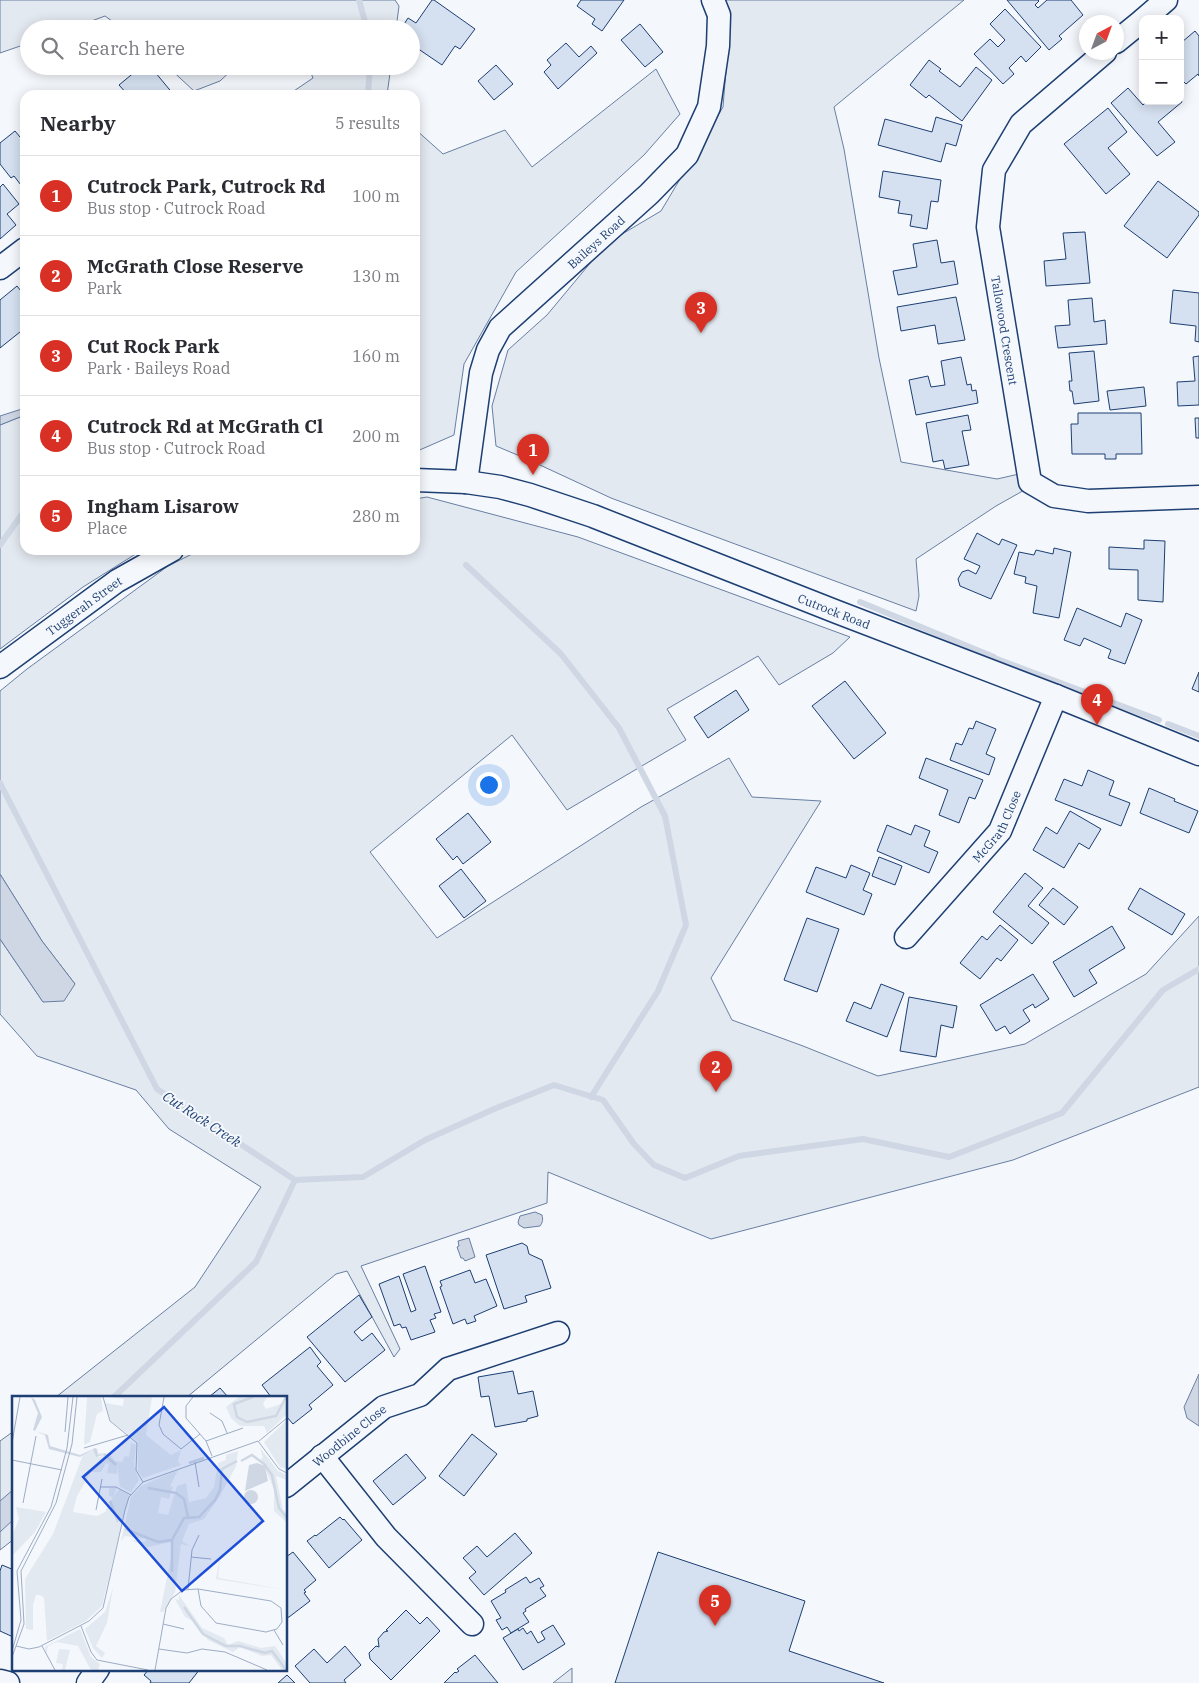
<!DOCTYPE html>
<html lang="en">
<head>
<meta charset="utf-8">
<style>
	body { margin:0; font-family:"IBM Plex Serif",serif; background:#f7f7f7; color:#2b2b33 }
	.controls { position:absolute; right:15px; top:15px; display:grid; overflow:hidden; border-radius:10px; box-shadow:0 2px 12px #0003 }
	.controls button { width:45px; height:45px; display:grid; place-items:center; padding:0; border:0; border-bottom:1px solid #e1e1e2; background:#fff; color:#2b2b33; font:25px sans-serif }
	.compass { position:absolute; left:1079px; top:15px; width:45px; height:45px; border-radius:50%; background:#fff; box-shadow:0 2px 12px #0003; rotate:41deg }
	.you { position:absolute; left:488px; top:784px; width:18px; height:18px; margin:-12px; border:4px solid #fff; border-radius:50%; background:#1a73e8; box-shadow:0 0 0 8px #1a73e833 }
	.badge { display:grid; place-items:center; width:32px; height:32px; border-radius:50%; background:#d93025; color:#fff; font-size:16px; font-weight:700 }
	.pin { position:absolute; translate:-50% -41px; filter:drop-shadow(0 1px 2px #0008) }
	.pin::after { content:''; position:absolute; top:26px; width:18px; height:15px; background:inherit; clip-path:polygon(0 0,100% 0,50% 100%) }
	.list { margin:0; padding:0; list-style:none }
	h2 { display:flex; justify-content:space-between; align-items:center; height:65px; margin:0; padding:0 20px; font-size:21px }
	h2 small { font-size:16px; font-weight:400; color:#7c7c81 }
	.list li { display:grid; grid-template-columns:32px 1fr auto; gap:15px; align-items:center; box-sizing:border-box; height:80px; padding:0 20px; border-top:1px solid #e1e1e2 }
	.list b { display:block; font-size:19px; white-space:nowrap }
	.list p { margin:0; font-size:16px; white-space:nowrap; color:#7c7c81 }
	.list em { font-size:16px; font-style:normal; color:#7c7c81 }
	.icon { flex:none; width:28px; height:28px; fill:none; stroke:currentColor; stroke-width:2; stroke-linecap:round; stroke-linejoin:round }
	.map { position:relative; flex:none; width:1199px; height:1683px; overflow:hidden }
	.search { position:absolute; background:#fff; box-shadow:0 2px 12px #0003; left:20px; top:20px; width:400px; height:55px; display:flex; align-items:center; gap:12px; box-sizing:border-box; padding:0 18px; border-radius:28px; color:#7c7c81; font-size:19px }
	.panel { position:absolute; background:#fff; box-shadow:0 2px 12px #0003; left:20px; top:90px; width:400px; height:465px; border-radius:15px }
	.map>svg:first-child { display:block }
	.green { fill:#e3e9f0; stroke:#687fa3 }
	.water { fill:#cfd7e4; stroke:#687fa3 }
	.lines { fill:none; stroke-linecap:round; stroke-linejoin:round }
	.stream { stroke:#cfd7e4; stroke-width:6 }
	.building { fill:#d5e0f0; stroke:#1d3f73 }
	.minor-casing { stroke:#1d3f73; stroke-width:25 }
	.minor { stroke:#f4f7fb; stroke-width:22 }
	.labels { text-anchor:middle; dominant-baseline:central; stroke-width:4; stroke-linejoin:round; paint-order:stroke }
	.street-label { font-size:12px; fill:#1d3f73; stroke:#f4f7fb }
	.water-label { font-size:14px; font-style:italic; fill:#1d3f73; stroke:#f4f7fb }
	.inset-river { fill:none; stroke:#cfd7e4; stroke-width:2.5 }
	.inset-road { fill:none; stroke:#9eadc5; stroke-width:1 }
	.view { fill:#1d4ed8; fill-opacity:0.15; stroke:#1d4ed8; stroke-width:2.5 }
	.inset-edge { fill:none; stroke:#1d3f73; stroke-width:2.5 }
</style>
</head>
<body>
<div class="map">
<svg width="1199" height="1683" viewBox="0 0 1199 1683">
	<rect width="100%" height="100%" fill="#f4f7fb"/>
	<!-- green -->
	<g class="green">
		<path d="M0 0H395L399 6 396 29H123L105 16 70 29H29V43L0 53Z"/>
		<path d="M725 0H964L834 107 844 149 879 358 901 462 997 479 1019 474 1028 488 996 506 916 559 919 596 916 611 611 498 527 459 496 446 492 406 508 350 547 315 607 243 661 211 723 107 728 45 725 31Z"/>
		<path d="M167 66H236L220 81 194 91Z"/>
		<path d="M308 66H391L387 95H288L313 78Z"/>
		<path d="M656 69 680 114 644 155 516 272 464 364 454 435 415 452V129L443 154 505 130 532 167Z"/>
		<path d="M25 415V550H142L83 587 0 649V425Z"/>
		<path d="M427 497 578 537 850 637 833 653 779 685 758 656 667 709 686 740 567 810 512 735 370 852 437 938 641 807 729 758 752 797 821 801 711 978 732 1020 803 1046 878 1076 1025 1044 1146 974 1199 916V1087L1013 1160 711 1239 548 1172 547 1203 361 1266 400 1349 394 1357 347 1271 336 1274 187 1397H56L195 1287 261 1187 169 1129 136 1090 37 1056 0 1014V939L43 1002 75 984 42 941 0 874V691L27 669 168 566 200 550H415V499Z"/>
		<path d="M14 1431V1539L0 1550V1441Z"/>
		<path d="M572 1668V1683H553Z"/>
	</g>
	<!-- water -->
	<g class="water">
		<path d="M25 408V415L0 425V416Z"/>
		<path d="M0 874 42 941 75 984 64 1001 43 1002 0 939Z"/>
		<path d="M535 1212 542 1215C543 1219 543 1222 540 1226L524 1228 519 1225 518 1222 520 1216Z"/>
		<path d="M469 1238 475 1257 465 1261 463 1258H461L457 1247 459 1246 458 1241Z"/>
		<path d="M1199 1374V1426L1187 1418 1184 1407Z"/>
		<path d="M14 1489V1519L0 1532V1501Z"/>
	</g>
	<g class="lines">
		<!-- stream -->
		<g class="stream">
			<path d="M359 0 367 29"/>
			<path d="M368 95 370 66"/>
			<path d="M0 545 25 510"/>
			<path d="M466 565 561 654 619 728 665 816 686 925 658 991 591 1097"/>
			<path d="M860 602 994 657"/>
			<path d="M997 659 1159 720"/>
			<path d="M1168 724 1199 736"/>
			<path d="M0 783 157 1089 295 1180 256 1262 114 1397"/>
			<path d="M295 1180 363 1177 425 1140 494 1109 554 1085 603 1100 634 1144 654 1165 685 1178 739 1156 863 1139 949 1157 1062 1113 1163 990 1199 969"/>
		</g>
	</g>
	<!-- building -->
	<g class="building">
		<path d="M432 0H434L475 29 460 49 455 46 442 65 411 44V29H401L408 18 416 23Z"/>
		<path d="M581 0H624L602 31 592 24 595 19 577 6Z"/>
		<path d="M1007 0H1038L1039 1 1035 5 1038 8 1047 0H1071L1083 15 1059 36 1062 39 1049 50Z"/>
		<path d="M1005 9 1041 47 1026 62 1021 56 1009 68 1014 74 1003 84 974 54 990 39 998 47 1005 40 990 24Z"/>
		<path d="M640 24 663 52 645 67 621 40Z"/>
		<path d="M1195 31 1199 36V76L1198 74 1186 84 1180 78V46L1183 44 1182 42Z"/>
		<path d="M566 43 579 57 591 46 597 53 558 89 544 72 551 65 547 60Z"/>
		<path d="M929 60 941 69 939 71 960 87 976 67 992 80 962 121 929 95 926 98 910 85Z"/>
		<path d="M496 65 513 84 494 100 478 81Z"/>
		<path d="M142 66H150L174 95H128L119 85Z"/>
		<path d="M1128 88 1143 105 1147 101H1180V99L1182 102 1158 122 1175 142 1157 156 1111 103Z"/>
		<path d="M1108 108 1127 132 1108 148 1130 174 1106 194 1064 144Z"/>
		<path d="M936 117 962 125 956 146 946 143 941 162 878 145 885 119 932 132Z"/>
		<path d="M15 131 25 143 24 189 14 176 11 178 0 164V143Z"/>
		<path d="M883 171 941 180 938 202 931 201 927 229 910 226 912 215 898 213 900 201 879 197Z"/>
		<path d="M1158 181 1199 212V215L1167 258 1124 226Z"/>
		<path d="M3 184 19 204 7 214 16 225 0 239V187Z"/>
		<path d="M1085 232 1090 283 1046 286 1044 261 1066 259 1063 233Z"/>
		<path d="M937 240 941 263 954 261 958 284 898 295 893 271 917 267 913 244Z"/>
		<path d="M17 286 25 296V328L0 348V300Z"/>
		<path d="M1173 290 1199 293V342L1195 341 1196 326 1170 323Z"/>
		<path d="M956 297 965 340 938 344 935 325 901 331 897 307Z"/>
		<path d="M1092 298 1094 322 1105 320 1107 344 1058 348 1055 326 1070 325 1068 300Z"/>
		<path d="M1094 351 1099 401 1074 404 1072 391H1070L1069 381H1072L1069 353Z"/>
		<path d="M1199 356V405L1178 406 1177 382 1195 381 1193 357Z"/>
		<path d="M961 357 967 385 971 384 972 391 976 390 978 403 916 415 909 380 928 376 931 387 945 385 941 361Z"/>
		<path d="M1144 387 1146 406 1110 410 1107 391Z"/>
		<path d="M1078 413H1141L1142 454H1116V459H1105V454H1072L1071 424H1078Z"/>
		<path d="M968 415 971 430 962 431 969 465 945 469 943 460 933 462 926 423Z"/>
		<path d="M1195 418H1199V438H1196Z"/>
		<path d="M977 533 999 545 1002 539 1017 545 991 599 960 586 958 579 962 572 968 570 976 574 980 566 964 559Z"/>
		<path d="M1144 540 1165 541 1163 602 1138 600V570L1109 569V547L1144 549Z"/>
		<path d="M1054 548 1071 552 1059 618 1033 613 1037 586 1025 583 1026 577 1014 574 1019 552 1034 555 1036 550 1053 554Z"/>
		<path d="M1077 608 1121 627 1126 613 1142 620 1125 664 1108 658 1111 650 1084 638 1080 646 1064 640Z"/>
		<path d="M1199 672V692L1192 689Z"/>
		<path d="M845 681 886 733 854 759 812 706Z"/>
		<path d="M736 690 749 710 708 738 694 717Z"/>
		<path d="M976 721 996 729 986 754 995 758 989 775 950 760 956 743 962 745 969 728 973 729Z"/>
		<path d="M926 758 983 780 975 799 969 797 959 823 939 815 948 790 919 778Z"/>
		<path d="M1088 770 1114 781 1109 795 1130 803 1121 826 1055 800 1064 779 1082 786Z"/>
		<path d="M1149 788 1175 799 1174 801 1198 811 1189 833 1140 813Z"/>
		<path d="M1070 811 1101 829 1089 849 1079 843 1064 868 1033 850 1046 827 1057 834Z"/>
		<path d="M468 813 491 842 463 864 457 856 453 860 436 839Z"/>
		<path d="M887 825 911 835 915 825 930 831 924 846 938 852 929 873 877 851Z"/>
		<path d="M879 857 902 866 895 885 872 876Z"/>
		<path d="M851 865 870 873 863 890 872 894 864 915 806 892 816 867 846 878Z"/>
		<path d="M461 869 486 901 464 918 439 886Z"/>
		<path d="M1025 873 1043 888 1028 906 1049 923 1032 944 993 912Z"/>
		<path d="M1053 888 1078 907 1064 925 1039 905Z"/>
		<path d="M1140 888 1185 914 1172 935 1128 909Z"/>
		<path d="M807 918 839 929 817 992 784 980Z"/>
		<path d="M1000 925 1018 940 1001 961 997 958 980 979 960 963 982 936 987 940Z"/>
		<path d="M1112 926 1125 948 1089 970 1097 983 1074 997 1053 962Z"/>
		<path d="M1033 974 1049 999 1035 1008 1033 1004 1023 1010 1030 1021 1010 1034 1005 1026 996 1031 980 1005Z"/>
		<path d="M881 984 904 993 887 1037 846 1021 854 1002 871 1009Z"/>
		<path d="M909 997 957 1006 953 1028 941 1025 936 1057 900 1051Z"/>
		<path d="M522 1243 527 1246 529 1254 542 1260 551 1288 525 1296 527 1302 504 1309 486 1255Z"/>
		<path d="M425 1266 441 1312 434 1314 436 1318 430 1320 435 1332 411 1340 406 1327 402 1328 400 1324 394 1326 379 1284 399 1276 411 1312 416 1310 403 1274Z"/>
		<path d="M470 1270 475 1283 486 1279 497 1306 474 1316 476 1321 467 1324 465 1319 453 1324 440 1287 442 1286 440 1281Z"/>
		<path d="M359 1295 372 1317 354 1332 362 1341 372 1333 385 1350 345 1382 307 1337Z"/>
		<path d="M310 1347 321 1362 317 1366 333 1385 309 1405 312 1409 293 1424 286 1416V1397H271L262 1385Z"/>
		<path d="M513 1371 518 1394 533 1391 538 1416 527 1419V1421L495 1427 489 1396 481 1397 478 1377Z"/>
		<path d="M220 1388 228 1397H209Z"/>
		<path d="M472 1434 497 1454 464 1496 439 1476Z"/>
		<path d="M406 1454 426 1478 393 1505 373 1481Z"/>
		<path d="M340 1517 343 1520 344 1519 362 1540 329 1568 307 1541 315 1535 316 1536Z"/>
		<path d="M515 1533 532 1553 484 1595 469 1578 476 1572 463 1558 477 1546 487 1557Z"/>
		<path d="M293 1552 316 1580 304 1590 306 1592 304 1593 310 1601 289 1617 286 1618V1557Z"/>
		<path d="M658 1552 805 1601 789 1651 884 1683H615Z"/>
		<path d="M2 1565 14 1570V1629L11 1636 0 1631V1571Z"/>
		<path d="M526 1577 530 1583 539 1578 544 1586 540 1588 546 1596 525 1609 526 1611 523 1613 529 1622 511 1633 507 1627 502 1630 496 1620 501 1618 491 1601 506 1592 505 1590Z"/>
		<path d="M406 1610 420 1624 427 1617 440 1631 391 1680 370 1659 369 1653 376 1646 379 1647 378 1639 384 1632 388 1631 386 1630Z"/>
		<path d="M553 1625 565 1644 523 1670 503 1638 518 1629 519 1631 523 1628 527 1634 531 1631 538 1643 545 1639 541 1632Z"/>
		<path d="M345 1646 361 1665 344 1680 346 1683H310L295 1666 314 1649 327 1663Z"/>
		<path d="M475 1655 498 1683H444L455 1672 456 1673 459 1671 457 1669Z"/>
		<path d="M149 1669H200L189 1683H150L151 1681 144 1675Z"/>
		<path d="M287 1675 295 1683H278Z"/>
	</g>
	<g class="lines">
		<defs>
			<g id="minor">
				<path d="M1144 19 1166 0"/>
				<path d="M1116 42 1143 20"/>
				<path id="s1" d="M1105 52 1021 124 994 170 988 227 1030 482 1054 496 1088 501 1199 497"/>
				<path d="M0 268 25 249"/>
				<path id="s2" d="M415 480 466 482 500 487 530 495 593 516 837 612 1056 696 1199 754"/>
				<path id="s3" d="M466 482 481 373 488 350 500 328 649 194 687 155 709 107 718 46 719 15 713 0"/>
				<path id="s4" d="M0 667 117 581 172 550"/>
				<path id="s5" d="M906 937 1000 831 1056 696"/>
				<path d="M322 1456 386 1537 472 1624"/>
				<path id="s6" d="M286 1486 384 1407 420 1395 448 1369 558 1333"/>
				<path d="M0 1681 8 1683"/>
				<path d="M88 1683 98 1669"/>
			</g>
		</defs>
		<!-- minor casing -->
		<use href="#minor" class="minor-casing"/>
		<!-- minor -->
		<use href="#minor" class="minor"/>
	</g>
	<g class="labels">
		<!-- street labels -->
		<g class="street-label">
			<text stroke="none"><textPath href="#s3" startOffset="288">Baileys Road</textPath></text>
			<text stroke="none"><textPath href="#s1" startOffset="326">Tallowood Crescent</textPath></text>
			<text stroke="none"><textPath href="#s4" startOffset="104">Tuggerah Street</textPath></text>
			<text stroke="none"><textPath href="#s2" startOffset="442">Cutrock Road</textPath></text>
			<text stroke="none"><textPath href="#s5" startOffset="144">McGrath Close</textPath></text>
			<text stroke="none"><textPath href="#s6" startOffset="81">Woodbine Close</textPath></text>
		</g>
		<!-- water labels -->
		<g class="water-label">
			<text transform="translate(202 1119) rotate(33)">Cut Rock Creek</text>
		</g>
	</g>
	<!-- overview -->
	<g transform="translate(12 1396)">
		<rect width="275" height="275" fill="#f4f7fb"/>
		<path d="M75 1H89L91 15 85 18 78 46 72 49ZM94 1H140L134 39 159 59 169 54 166 65 169 69 131 82 126 75V46L99 25 93 7 111 10 112 3ZM227 1H255L251 8 254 13 275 6V18L255 37 252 30H228L219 22 214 11ZM275 24V73L268 71 252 46ZM119 47 124 49 122 69 127 84 119 96 108 91 105 69V78L95 77 97 68 94 67 89 76H79L65 100 61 116 85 120 93 116 101 101 97 100V92H105L101 101 107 93 117 99 90 210 74 225 35 245 32 202 28 199H24L21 209V234L14 233 13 183 41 138 71 59 81 53 87 61 92 59 87 60 86 57H93L98 58 103 65 110 66 113 60 117 61ZM248 52 266 75 275 79V84L264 80 271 114 275 117V133L274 126 262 115V93L249 63 251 62ZM226 55 224 70 208 100 192 123 177 128 170 145 178 150 169 148 163 196 151 216H148L160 157 159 146 136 151 118 144 133 146 134 143 113 140 109 145 119 101 129 90 166 74 158 90 161 91 157 103 149 101 146 117 156 119 165 90 174 87 177 106 194 102 202 91 206 67 214 64V59ZM4 111 34 116 23 136 0 160V140L7 123ZM208 160 206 182 275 194 204 183ZM101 192 95 227 84 250 93 257 90 262 81 252 73 233 93 216ZM167 199 190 232 212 242 216 249 226 245 249 252 263 250 275 268V274H270L259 259 250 260 228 251 221 256 196 244 181 225 173 221 163 203 167 204ZM68 233 79 261 88 268 86 274H79L66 250 45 246 36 250 34 259 33 251ZM47 253 58 254 53 274H50L51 268 44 267Z" fill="#e3e9f0"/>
		<path d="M19 1 23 4 30 21 23 35 36 39 38 50 68 59 83 52 85 53 86 59 93 58 84 61 81 53 68 61 37 53 33 39 21 34 26 17ZM245 67 253 70 256 85 233 95 237 69ZM232 101a7 7 0 1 1 14 0a7 7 0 1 1-14 0Z" fill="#cfd7e4"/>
		<path class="inset-river" d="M241 1 222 8 225 21 235 26 264 20 274 1M92 58 104 69M229 65 240 59 252 68 260 79 267 112 275 122M177 67 192 62M136 92 164 97 172 103 176 121M98 105 106 126M113 133 146 146 160 144V176M160 144 172 122 187 121 203 104 208 94 210 73 225 65M172 211 191 238 214 250H228L253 257 260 255 274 274"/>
		<path class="inset-road" d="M91 1 98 25 125 47 124 74 131 86M152 1 147 29 151 38 169 53 188 38M181 1 174 10V22L194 45 200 60M198 17 210 25 215 37M53 36 56 1M194 45 231 32M247 45 275 22M0 47 8 1M72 52 116 39M0 64 50 74M183 66 187 91M88 91H104L119 99M11 107 24 40M84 114 90 83M179 161 199 163M176 193 180 154 187 139M151 228 172 233M69 230 79 256 85 264 136 274M262 234 271 249M4 250 17 253 27 251 77 225 91 212 113 114 117 101 131 86 246 45 267 73 275 77M30 250 43 274M147 253 175 257 190 253 213 256 255 274M0 255 9 224 5 175 39 111 55 52 61 1M0 261 12 228 9 175 44 107 60 48 65 1M143 274 154 212 159 203 171 194 186 193 259 205 269 212 270 226 265 233 254 236 204 227 189 210 186 193"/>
		<path class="view" d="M152 11 251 125 170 195 71 81Z"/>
		<rect width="275" height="275" class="inset-edge"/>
	</g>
</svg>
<div class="controls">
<button>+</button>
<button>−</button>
</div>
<svg class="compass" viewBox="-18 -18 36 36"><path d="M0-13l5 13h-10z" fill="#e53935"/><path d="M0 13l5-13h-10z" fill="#7c7c81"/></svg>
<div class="you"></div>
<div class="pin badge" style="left:533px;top:475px">1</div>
<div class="pin badge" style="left:716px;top:1092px">2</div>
<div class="pin badge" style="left:701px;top:333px">3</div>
<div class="pin badge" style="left:1097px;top:725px">4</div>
<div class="pin badge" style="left:715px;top:1626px">5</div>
<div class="search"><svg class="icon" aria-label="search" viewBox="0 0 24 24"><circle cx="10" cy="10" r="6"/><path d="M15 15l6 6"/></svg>Search here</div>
<section class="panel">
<h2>Nearby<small>5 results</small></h2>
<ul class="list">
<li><span class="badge">1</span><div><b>Cutrock Park, Cutrock Rd</b><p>Bus stop · Cutrock Road</p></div><em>100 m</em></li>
<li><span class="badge">2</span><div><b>McGrath Close Reserve</b><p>Park</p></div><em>130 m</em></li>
<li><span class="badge">3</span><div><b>Cut Rock Park</b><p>Park · Baileys Road</p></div><em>160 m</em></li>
<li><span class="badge">4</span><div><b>Cutrock Rd at McGrath Cl</b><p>Bus stop · Cutrock Road</p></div><em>200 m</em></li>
<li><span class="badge">5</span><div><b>Ingham Lisarow</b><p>Place</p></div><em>280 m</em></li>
</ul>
</section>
</div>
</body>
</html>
